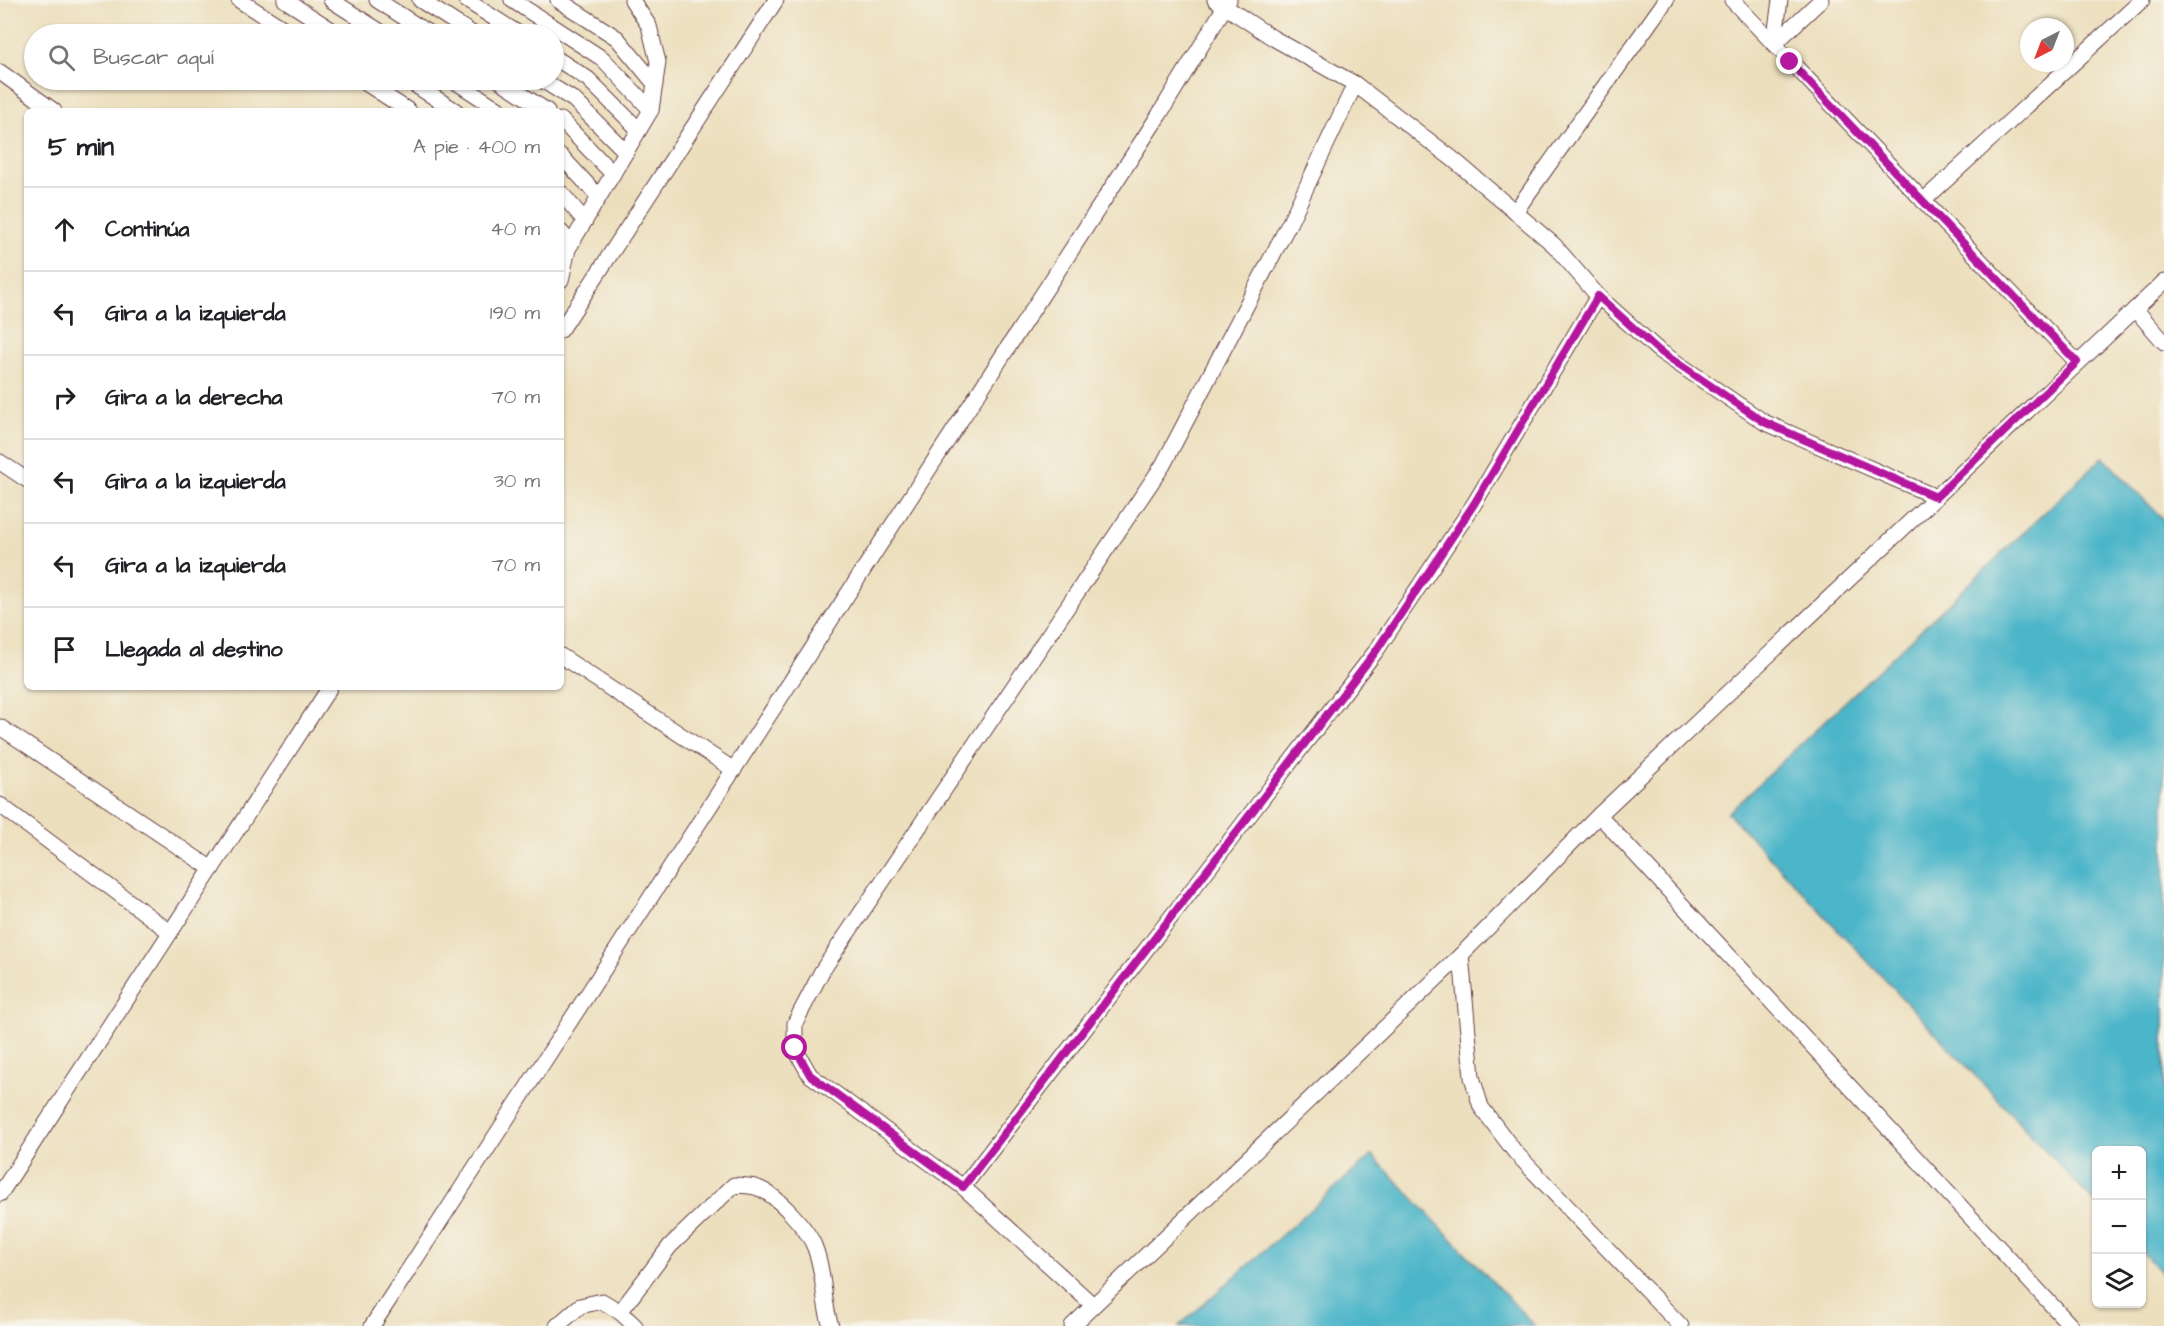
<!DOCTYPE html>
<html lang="es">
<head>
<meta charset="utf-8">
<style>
	body { margin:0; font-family:"Architects Daughter",sans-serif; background:#f2f2f2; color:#202124 }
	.controls { position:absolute; right:18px; bottom:18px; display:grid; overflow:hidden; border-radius:9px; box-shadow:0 2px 4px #0004 }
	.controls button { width:54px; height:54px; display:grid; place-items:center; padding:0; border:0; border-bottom:2px solid #e0e0e0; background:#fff; color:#202124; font:30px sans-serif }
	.compass { position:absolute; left:2020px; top:18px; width:54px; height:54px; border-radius:50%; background:#fff; box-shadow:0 2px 4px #0004; rotate:222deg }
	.stop { position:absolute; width:18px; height:18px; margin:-14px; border:4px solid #b5179e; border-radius:50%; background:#fff }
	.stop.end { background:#b5179e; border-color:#fff; box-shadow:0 2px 6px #0008 }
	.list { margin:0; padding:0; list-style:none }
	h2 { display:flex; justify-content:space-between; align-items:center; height:78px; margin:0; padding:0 24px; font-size:26px }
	h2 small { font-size:20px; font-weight:400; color:#757577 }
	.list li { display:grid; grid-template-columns:39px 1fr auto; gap:18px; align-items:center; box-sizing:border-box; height:84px; padding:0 24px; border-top:2px solid #e0e0e0 }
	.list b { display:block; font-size:22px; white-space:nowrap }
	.list em { font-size:20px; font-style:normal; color:#757577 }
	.icon { flex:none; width:33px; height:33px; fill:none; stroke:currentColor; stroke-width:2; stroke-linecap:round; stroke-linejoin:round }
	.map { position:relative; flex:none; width:2164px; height:1326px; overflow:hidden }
	.search { position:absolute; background:#fff; box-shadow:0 2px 4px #0004; left:24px; top:24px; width:540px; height:66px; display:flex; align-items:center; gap:15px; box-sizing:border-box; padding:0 21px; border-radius:33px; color:#757577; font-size:22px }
	.panel { position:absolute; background:#fff; box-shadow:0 2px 4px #0004; left:24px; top:108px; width:540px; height:582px; border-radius:9px }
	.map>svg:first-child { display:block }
	.water { fill:#4bb5c9; stroke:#4a6a7a; stroke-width:1.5 }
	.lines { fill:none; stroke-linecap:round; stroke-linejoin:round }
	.service-casing { stroke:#623c41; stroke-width:17 }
	.service { stroke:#fff; stroke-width:15 }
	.route { stroke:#b5179e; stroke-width:8 }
</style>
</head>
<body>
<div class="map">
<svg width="2164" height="1326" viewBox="0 0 2164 1326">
	<rect width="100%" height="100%" fill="#f7f3e8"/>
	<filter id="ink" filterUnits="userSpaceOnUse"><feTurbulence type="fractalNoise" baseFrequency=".0167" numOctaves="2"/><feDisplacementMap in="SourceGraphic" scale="12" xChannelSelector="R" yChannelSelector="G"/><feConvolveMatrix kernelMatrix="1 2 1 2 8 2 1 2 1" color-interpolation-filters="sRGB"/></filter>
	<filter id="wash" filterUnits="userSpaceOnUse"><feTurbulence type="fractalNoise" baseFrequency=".008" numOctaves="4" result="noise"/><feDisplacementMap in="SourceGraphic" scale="24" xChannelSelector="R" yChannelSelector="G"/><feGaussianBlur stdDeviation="1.35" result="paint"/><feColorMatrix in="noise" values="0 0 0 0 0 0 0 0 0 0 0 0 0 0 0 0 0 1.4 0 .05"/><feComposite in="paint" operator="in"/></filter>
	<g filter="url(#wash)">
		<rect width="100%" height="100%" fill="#ecdfbd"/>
		<!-- water -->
		<g class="water">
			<path d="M2103 457 2164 520V1276L2142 1252V1150H2096V1204L1728 813Z"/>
			<path d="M1372 1155 1535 1326H1179Z"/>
		</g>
	</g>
	<g filter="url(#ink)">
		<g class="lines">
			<defs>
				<g id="service">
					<path d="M239 0 292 34"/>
					<path d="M285 0 338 34"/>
					<path d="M331 0 384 34"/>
					<path d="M377 0 430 34"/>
					<path d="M420 0 473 34"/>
					<path d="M466 0 519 34"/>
					<path d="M512 0 603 59 651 110"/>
					<path d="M558 0 617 38 655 84"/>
					<path d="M1215 0 1273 38 1355 84 1454 160 1554 245 1598 296 1658 350 1764 422 1936 497"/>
					<path d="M1732 0 2077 362"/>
					<path d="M1774 44 1821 0"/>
					<path d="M1774 44 1780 0"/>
					<path d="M554 57 588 79 639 130"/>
					<path d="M0 72 54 111"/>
					<path d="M361 80 409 111"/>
					<path d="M407 80 456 111"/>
					<path d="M453 80 501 111"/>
					<path d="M499 80 547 111"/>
					<path d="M542 80 574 100 626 152"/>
					<path d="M561 120 613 174"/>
					<path d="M561 156 599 197"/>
					<path d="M561 193 585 221"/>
					<path d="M1923 201 2142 0"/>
					<path d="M1515 212 1666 0"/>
					<path d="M561 232 571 244"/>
					<path d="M561 280 568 249 651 110 658 62 649 26 632 0"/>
					<path d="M2135 309 2164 342"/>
					<path d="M561 330 776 0"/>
					<path d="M0 462 27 480"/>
					<path d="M561 656 734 770"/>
					<path d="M0 727 212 869"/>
					<path d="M0 805 170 932"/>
					<path d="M1599 815 2071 1326"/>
					<path d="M1461 955 1472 1077 1481 1107 1515 1152 1681 1326"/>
					<path d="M963 1187 1376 651 1474 504 1598 296"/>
					<path d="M0 1194 330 687"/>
					<path d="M1093 1305 963 1187 810 1075 795 1049V1023L822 971 1163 465 1290 222 1355 84"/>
					<path d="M372 1326 1159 115 1229 0"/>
					<path d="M557 1326 580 1306 602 1301 620 1312"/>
					<path d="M635 1326 620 1312 670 1246 734 1185C742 1186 751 1185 758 1188 777 1195 808 1229 815 1248 825 1273 822 1301 831 1326"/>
					<path d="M1072 1326 1461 955 1599 815 2164 282"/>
				</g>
			</defs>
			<!-- service casing -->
			<use href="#service" class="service-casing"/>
			<!-- service -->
			<use href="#service" class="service"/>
		</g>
	</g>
	<g class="lines" filter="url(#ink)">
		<!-- route -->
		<path class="route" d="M795 1048 810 1075 963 1187 1376 651 1474 504 1598 296 1658 350 1764 422 1936 497 2077 362 1790 62"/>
	</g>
</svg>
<div class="controls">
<button>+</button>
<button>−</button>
<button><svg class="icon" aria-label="layers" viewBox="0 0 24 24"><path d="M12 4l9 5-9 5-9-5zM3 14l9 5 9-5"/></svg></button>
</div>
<svg class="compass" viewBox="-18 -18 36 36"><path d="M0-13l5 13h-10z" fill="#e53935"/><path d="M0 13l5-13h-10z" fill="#757577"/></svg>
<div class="stop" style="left:795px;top:1048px"></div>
<div class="stop end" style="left:1790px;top:62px"></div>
<div class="search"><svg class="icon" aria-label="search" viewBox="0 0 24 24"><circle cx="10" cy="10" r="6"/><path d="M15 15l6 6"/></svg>Buscar aquí</div>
<section class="panel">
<h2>5 min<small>A pie · 400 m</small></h2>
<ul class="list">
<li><svg class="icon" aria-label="ahead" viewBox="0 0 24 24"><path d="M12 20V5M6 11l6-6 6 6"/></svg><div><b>Continúa</b></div><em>40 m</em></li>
<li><svg class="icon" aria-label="left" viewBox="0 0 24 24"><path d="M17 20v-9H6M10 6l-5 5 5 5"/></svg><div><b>Gira a la izquierda</b></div><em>190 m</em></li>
<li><svg class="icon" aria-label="right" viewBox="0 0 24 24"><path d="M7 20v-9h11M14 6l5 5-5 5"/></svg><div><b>Gira a la derecha</b></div><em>70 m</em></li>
<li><svg class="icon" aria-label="left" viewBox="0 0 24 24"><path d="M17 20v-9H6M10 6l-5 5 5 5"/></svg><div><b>Gira a la izquierda</b></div><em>30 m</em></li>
<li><svg class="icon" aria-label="left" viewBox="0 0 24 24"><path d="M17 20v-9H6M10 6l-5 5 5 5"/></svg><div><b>Gira a la izquierda</b></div><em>70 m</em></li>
<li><svg class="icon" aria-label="arrive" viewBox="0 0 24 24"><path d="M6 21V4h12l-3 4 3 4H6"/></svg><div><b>Llegada al destino</b></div></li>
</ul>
</section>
</div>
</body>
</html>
